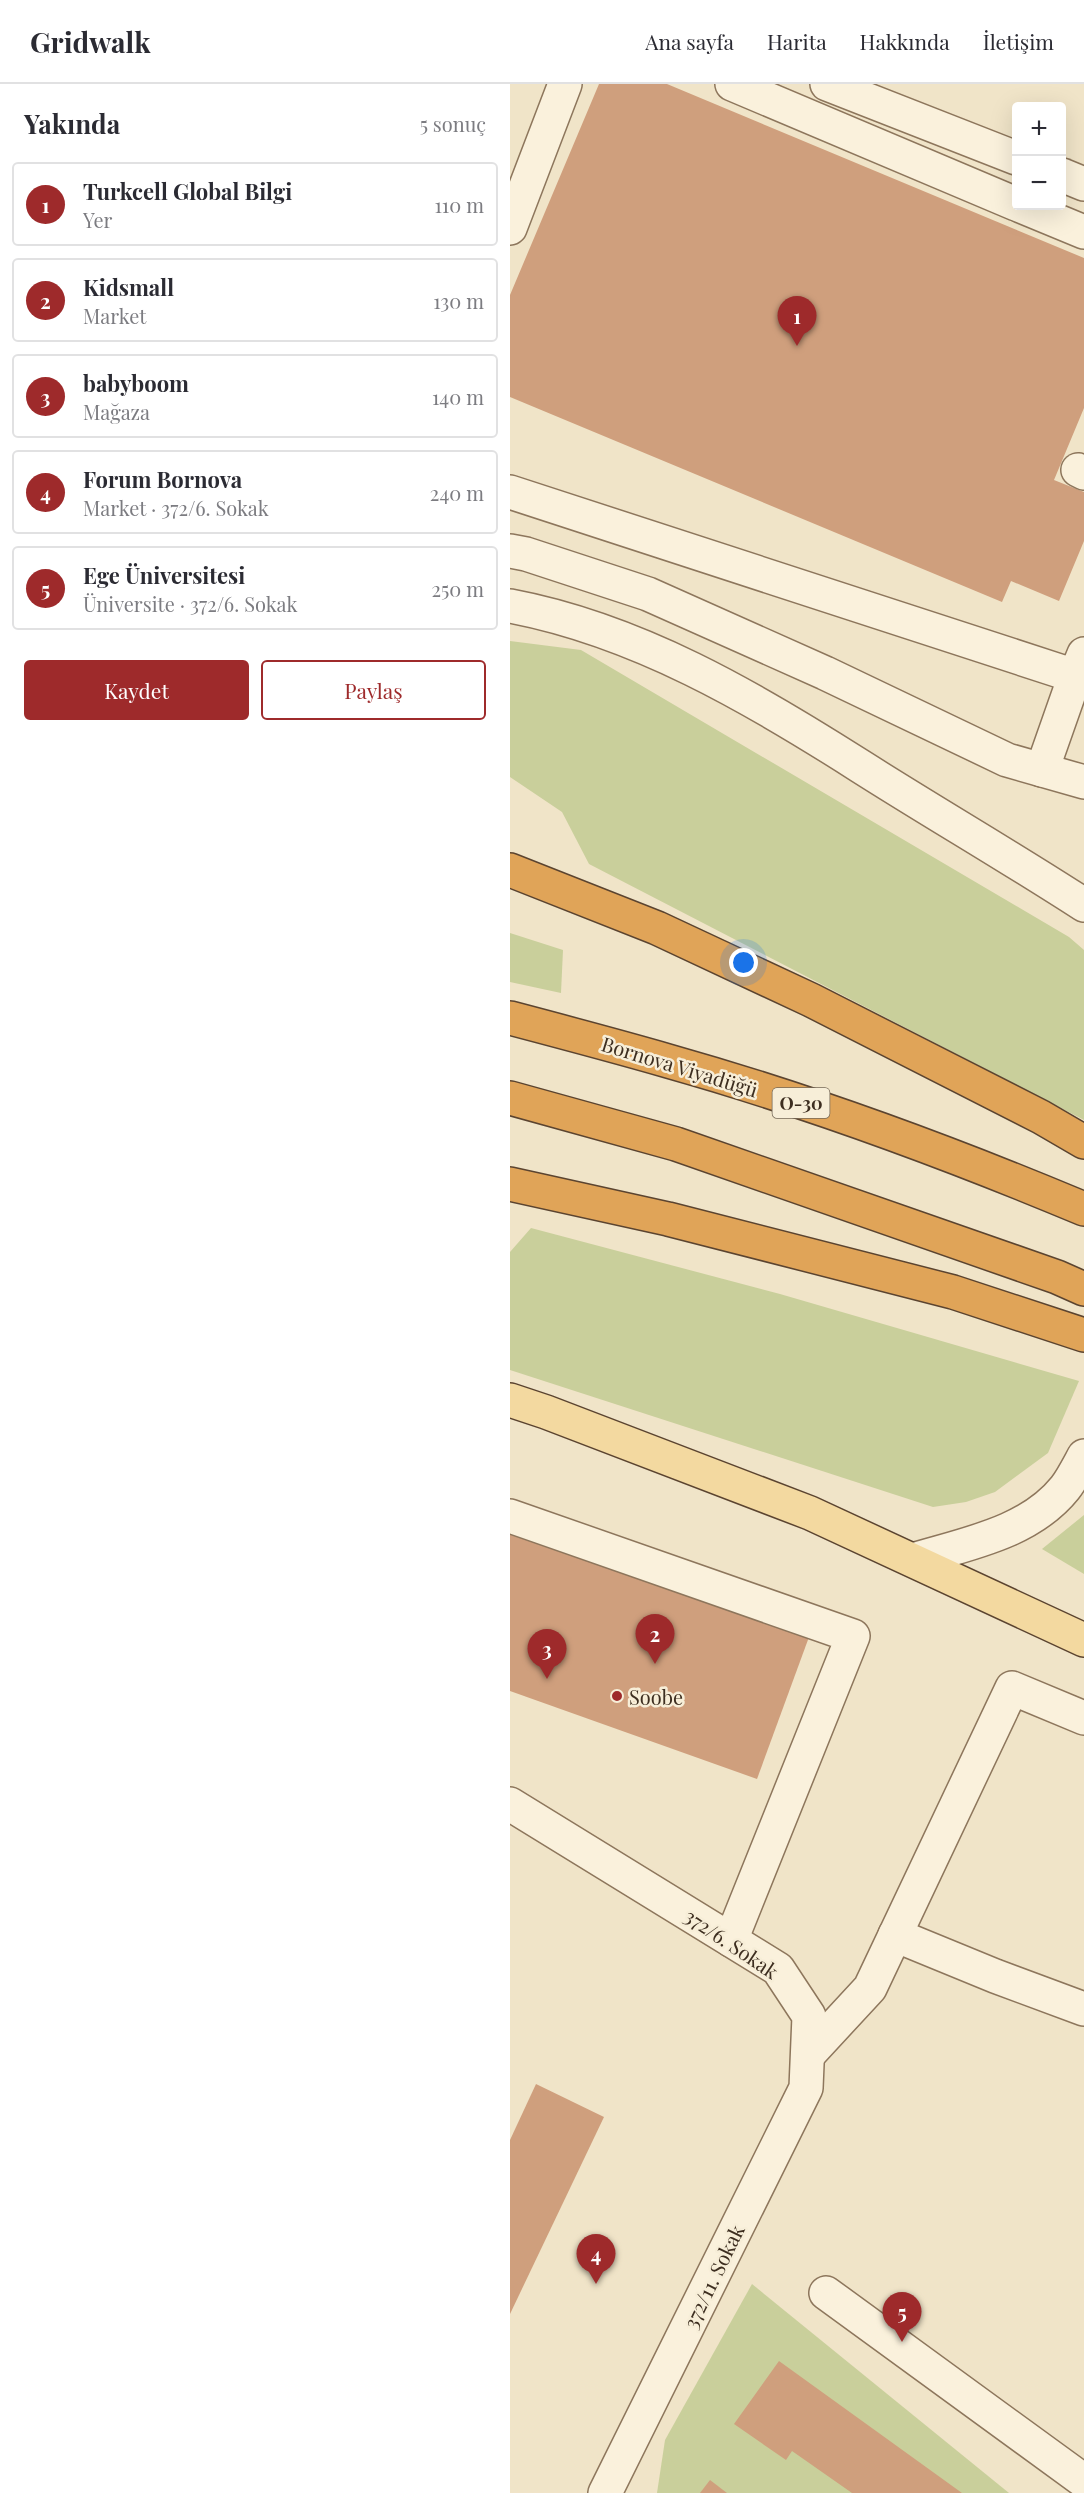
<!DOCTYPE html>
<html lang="tr">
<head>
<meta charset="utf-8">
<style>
	body { margin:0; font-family:"Playfair Display",serif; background:#f2f2f3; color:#2b2b33 }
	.controls { position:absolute; right:18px; top:18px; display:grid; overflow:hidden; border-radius:6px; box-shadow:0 6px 24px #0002 }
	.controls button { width:54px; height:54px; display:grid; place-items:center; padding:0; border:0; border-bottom:2px solid #e1e1e2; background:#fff; color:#2b2b33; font:30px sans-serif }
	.you { position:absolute; left:234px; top:879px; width:21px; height:21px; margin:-15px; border:4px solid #fff; border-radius:50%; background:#1a73e8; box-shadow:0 0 0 9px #1a73e833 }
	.badge { display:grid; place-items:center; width:39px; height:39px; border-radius:50%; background:#9e2a2b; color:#fff; font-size:20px; font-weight:700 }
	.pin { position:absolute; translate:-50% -50px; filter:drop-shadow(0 2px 3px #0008) }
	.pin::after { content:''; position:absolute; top:32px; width:21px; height:18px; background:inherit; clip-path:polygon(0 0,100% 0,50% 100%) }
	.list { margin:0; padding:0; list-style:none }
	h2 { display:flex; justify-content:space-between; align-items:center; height:78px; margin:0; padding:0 24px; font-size:26px }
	h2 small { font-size:20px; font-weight:400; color:#7c7c81 }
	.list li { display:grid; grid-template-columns:39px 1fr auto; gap:18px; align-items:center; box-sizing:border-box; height:84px; margin:0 12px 12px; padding:0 12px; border:2px solid #e1e1e2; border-radius:6px }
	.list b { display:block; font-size:22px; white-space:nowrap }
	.list p { margin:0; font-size:20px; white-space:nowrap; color:#7c7c81 }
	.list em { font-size:20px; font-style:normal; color:#7c7c81 }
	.actions { display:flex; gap:12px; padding:18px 24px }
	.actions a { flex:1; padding:14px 0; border:2px solid #9e2a2b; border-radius:6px; text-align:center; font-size:21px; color:#9e2a2b }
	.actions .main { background:#9e2a2b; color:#fff }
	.map { position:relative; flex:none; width:574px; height:2409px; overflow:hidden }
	header { display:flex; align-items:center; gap:36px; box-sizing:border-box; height:84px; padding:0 30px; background:#fff; border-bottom:2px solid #e1e1e2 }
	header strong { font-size:28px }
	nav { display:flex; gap:33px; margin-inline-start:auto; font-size:21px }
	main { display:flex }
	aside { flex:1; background:#fff }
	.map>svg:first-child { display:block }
	.green { fill:#c9cf9b }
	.building { fill:#cf9f7d }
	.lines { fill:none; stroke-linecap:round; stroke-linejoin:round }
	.minor-casing { stroke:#8d765c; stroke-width:36 }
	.major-casing { stroke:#5b4430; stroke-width:36 }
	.highway-casing { stroke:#5b4430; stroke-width:36 }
	.minor { stroke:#faf1dc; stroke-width:33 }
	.major { stroke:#f3d9a0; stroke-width:33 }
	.highway { stroke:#e0a458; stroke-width:33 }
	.poi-dot { fill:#9e2a2b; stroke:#f7eed8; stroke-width:2 }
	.labels { text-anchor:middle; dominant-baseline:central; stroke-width:5; stroke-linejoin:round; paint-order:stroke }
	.shield { fill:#f7eed8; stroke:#756857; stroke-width:1.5 }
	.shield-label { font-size:18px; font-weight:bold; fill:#3d2e20 }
	.street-label { font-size:20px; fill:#3d2e20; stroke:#f7eed8 }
	.poi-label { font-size:20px; fill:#3d2e20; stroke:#f7eed8; text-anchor:start }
</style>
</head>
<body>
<header>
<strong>Gridwalk</strong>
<nav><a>Ana sayfa</a><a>Harita</a><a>Hakkında</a><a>İletişim</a></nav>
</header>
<main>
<aside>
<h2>Yakında<small>5 sonuç</small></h2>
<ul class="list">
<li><span class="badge">1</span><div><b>Turkcell Global Bilgi</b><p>Yer</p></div><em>110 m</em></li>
<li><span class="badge">2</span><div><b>Kidsmall</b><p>Market</p></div><em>130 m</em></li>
<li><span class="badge">3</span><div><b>babyboom</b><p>Mağaza</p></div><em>140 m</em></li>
<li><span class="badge">4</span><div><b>Forum Bornova</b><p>Market · 372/6. Sokak</p></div><em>240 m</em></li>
<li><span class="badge">5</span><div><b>Ege Üniversitesi</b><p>Üniversite · 372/6. Sokak</p></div><em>250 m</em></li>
</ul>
<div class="actions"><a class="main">Kaydet</a><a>Paylaş</a></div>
</aside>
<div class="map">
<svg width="574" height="2409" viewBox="0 0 574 2409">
	<rect width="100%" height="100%" fill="#f0e4c8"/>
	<!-- green -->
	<g class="green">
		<path d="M0 557 71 566 559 853 574 866V1036L79 780 52 728 0 693Z"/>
		<path d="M0 849 53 866 51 909 0 898Z"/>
		<path d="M21 1144 270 1210 569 1297 538 1369 485 1408 456 1418 423 1423 0 1286V1168Z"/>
		<path d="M574 1431V1490L532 1465Z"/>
		<path d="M242 2200 499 2409H147L155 2356Z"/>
	</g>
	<!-- building -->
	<g class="building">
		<path d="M89 0H157L574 174V324L544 396 574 408V457L549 517 501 497 492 518 0 313V211Z"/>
		<path d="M0 1450 299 1553 247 1695 0 1607Z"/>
		<path d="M26 2000 94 2033 0 2230V2056Z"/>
		<path d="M269 2277 452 2409H342L282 2367 276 2376 224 2340Z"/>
		<path d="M200 2396 217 2409H190Z"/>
	</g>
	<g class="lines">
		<defs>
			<g id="minor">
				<path d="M222 0 506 120"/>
				<path d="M317 0 506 74"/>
				<path d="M552 91 574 100"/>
				<path d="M511 122 574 148"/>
				<path d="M0 144 55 0"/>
				<path d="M568 386 574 389"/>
				<path d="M0 408 565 592 574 570"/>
				<path d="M0 467 16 470 138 510 315 589 497 676 574 698"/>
				<path d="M0 522C127 546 242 613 350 682 424 729 500 773 574 821"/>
				<path d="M532 686 565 592"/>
				<path d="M0 1432 343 1552 221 1856"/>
				<path d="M403 1476C456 1460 519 1449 555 1404 562 1395 568 1383 574 1372"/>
				<path d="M0 1720 268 1885 299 1932 296 2004 95 2409"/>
				<path d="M385 1851 485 1892 574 1925"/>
				<path d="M298 1971 360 1904 502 1604 574 1634"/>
				<path d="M316 2209 574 2397"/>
			</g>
			<path id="major" d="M0 1316 36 1328 300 1429 574 1556"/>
			<g id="highway">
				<path d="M0 786 147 844 301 916 531 1033 574 1058"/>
				<path d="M0 934C53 948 106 962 158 977 300 1017 438 1068 574 1125"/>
				<path d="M0 1014 166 1060 547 1193 574 1205"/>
				<path d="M0 1100 158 1135 443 1208 574 1251"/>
			</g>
		</defs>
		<!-- minor casing -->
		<use href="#minor" class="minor-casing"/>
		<!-- major casing -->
		<use href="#major" class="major-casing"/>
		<!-- highway casing -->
		<use href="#highway" class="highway-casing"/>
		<!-- minor -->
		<use href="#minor" class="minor"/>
		<!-- major -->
		<use href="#major" class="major"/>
		<!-- highway -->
		<use href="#highway" class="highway"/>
	</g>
	<!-- markers -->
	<circle class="poi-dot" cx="107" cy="1612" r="6"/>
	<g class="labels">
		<!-- shield labels -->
		<rect class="shield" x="262.5" y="1004" width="57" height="30" rx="4.5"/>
		<g class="shield-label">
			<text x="291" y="1019">O-30</text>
		</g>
		<!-- street labels -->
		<g class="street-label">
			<text transform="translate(170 982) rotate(17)">Bornova Viyadüğü</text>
			<text transform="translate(222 1859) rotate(34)">372/6. Sokak</text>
			<text transform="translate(203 2192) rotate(-64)">372/11. Sokak</text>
		</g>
		<!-- poi labels -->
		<g class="poi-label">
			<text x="119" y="1612">Soobe</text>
		</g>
	</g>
</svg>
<div class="controls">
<button>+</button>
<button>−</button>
</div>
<div class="you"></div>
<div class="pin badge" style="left:287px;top:262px">1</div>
<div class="pin badge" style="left:145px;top:1580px">2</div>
<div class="pin badge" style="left:37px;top:1595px">3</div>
<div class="pin badge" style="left:86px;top:2200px">4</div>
<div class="pin badge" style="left:392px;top:2258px">5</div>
</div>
</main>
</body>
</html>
